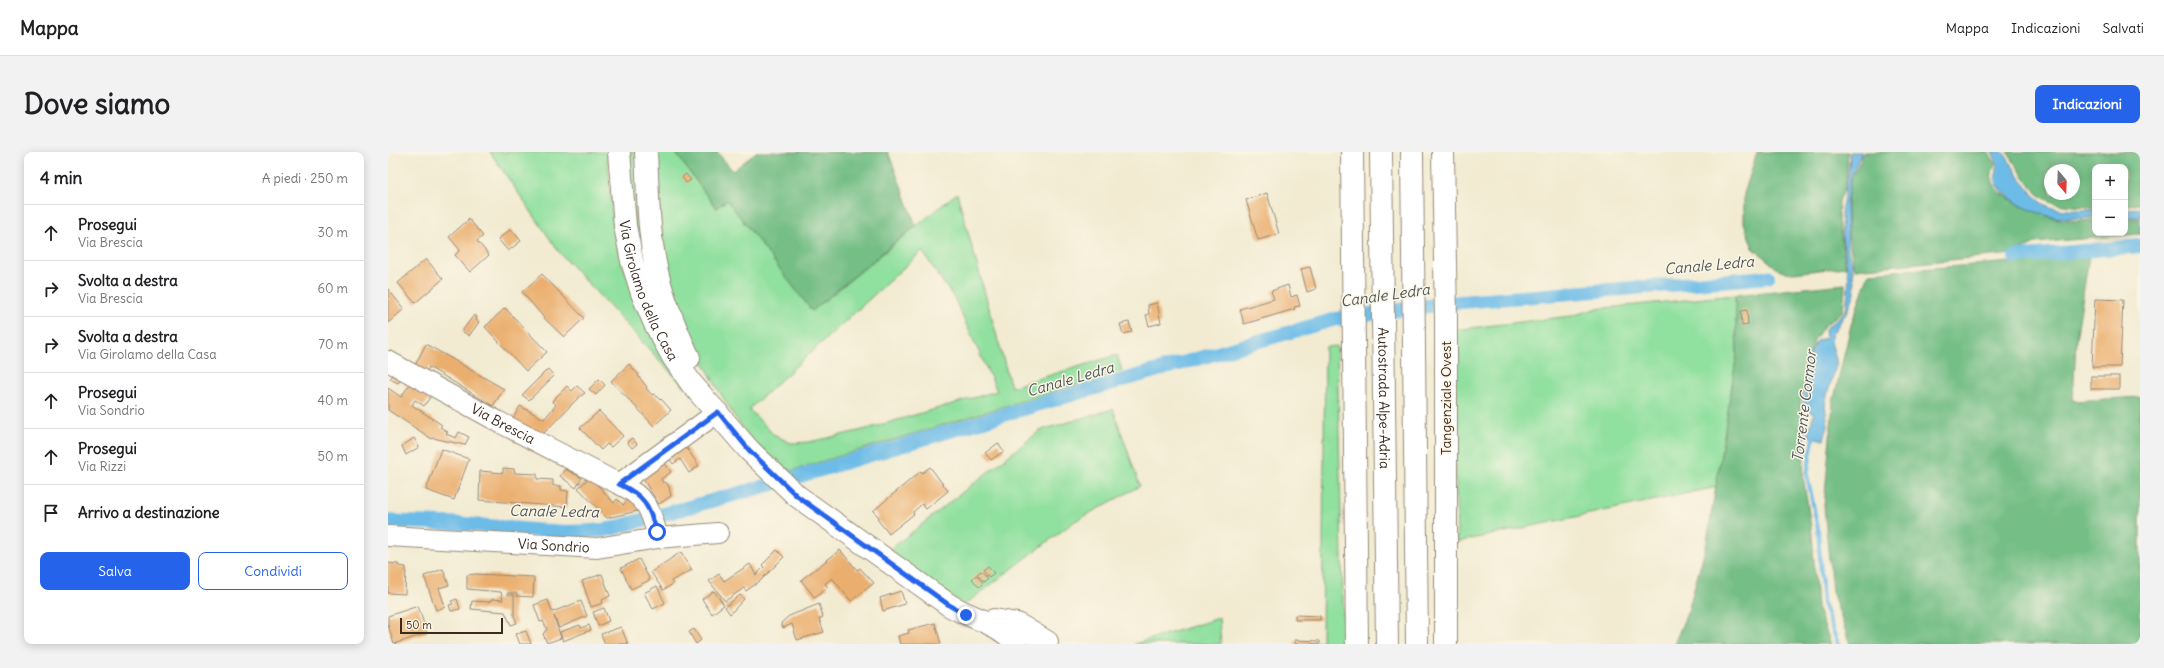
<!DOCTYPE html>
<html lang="it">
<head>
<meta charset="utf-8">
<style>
	body { margin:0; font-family:Delius,sans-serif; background:#f2f2f2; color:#202124 }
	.controls { position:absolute; right:12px; top:12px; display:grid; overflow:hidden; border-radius:8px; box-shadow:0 2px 10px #0003 }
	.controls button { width:36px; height:36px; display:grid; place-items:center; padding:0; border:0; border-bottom:1px solid #e0e0e0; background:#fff; color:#202124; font:20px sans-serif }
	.compass { position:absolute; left:1656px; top:12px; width:36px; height:36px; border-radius:50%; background:#fff; box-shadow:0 2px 10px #0003; rotate:161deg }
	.scale { position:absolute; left:12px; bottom:10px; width:103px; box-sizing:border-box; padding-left:4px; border:2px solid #3b2a1e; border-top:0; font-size:11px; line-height:14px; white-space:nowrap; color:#3b2a1e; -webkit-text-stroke:3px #fcf5e5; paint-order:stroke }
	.stop { position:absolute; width:12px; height:12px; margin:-9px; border:3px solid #2563eb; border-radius:50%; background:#fff }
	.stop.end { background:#2563eb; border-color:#fff; box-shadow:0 1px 4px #0008 }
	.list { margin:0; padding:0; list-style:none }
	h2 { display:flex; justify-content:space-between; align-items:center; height:52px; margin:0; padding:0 16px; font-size:17px }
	h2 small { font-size:13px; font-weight:400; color:#757577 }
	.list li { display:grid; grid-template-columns:26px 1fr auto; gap:12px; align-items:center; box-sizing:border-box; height:56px; padding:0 16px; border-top:1px solid #e0e0e0 }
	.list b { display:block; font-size:15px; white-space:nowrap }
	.list p { margin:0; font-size:13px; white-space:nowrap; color:#757577 }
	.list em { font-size:13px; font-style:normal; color:#757577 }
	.actions { display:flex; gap:8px; padding:12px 16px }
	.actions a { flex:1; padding:9px 0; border:1px solid #2563eb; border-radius:8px; text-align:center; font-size:14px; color:#2563eb }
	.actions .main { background:#2563eb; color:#fff }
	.icon { flex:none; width:22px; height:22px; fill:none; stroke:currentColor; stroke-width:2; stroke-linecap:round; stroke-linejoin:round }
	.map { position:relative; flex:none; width:1752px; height:492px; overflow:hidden; border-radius:8px }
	header { display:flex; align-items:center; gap:24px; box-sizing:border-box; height:56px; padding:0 20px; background:#fff; border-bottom:1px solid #e0e0e0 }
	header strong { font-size:19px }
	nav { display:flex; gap:22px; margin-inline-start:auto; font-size:14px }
	.intro { display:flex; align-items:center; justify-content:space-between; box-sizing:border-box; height:96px; padding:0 24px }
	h1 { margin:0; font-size:28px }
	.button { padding:10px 18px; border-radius:8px; background:#2563eb; color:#fff; font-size:14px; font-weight:700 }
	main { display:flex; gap:24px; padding:0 24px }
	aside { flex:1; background:#fff; border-radius:8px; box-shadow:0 2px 10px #0003 }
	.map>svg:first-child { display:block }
	.green { fill:#90e09f; stroke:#66855e; fill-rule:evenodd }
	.forest { fill:#74be86; stroke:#587452; fill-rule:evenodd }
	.water { fill:#6dbce8; stroke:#547383 }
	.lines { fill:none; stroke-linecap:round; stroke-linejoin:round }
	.stream { stroke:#6dbce8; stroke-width:4 }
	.canal { stroke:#6dbce8; stroke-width:14 }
	.building { fill:#eaaf6e }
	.minor-casing { stroke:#968a78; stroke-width:22 }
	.major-casing { stroke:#968a78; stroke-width:24 }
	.highway-casing { stroke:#968a78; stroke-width:24 }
	.minor { stroke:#fff; stroke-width:20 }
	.major { stroke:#fff; stroke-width:22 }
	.highway { stroke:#fff; stroke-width:22 }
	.route { stroke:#2563eb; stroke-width:5 }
	.labels { text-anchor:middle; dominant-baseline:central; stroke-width:3; stroke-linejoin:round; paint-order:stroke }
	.street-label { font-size:14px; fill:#3b2a1e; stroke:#fcf5e5 }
	.water-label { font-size:15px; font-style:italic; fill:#4a565b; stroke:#fcf5e5 }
</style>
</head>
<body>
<header>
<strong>Mappa</strong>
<nav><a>Mappa</a><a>Indicazioni</a><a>Salvati</a></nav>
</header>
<div class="intro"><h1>Dove siamo</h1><a class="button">Indicazioni</a></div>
<main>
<aside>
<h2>4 min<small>A piedi · 250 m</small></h2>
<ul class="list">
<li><svg class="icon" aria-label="ahead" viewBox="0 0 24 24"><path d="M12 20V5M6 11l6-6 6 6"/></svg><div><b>Prosegui</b><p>Via Brescia</p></div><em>30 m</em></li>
<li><svg class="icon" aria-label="right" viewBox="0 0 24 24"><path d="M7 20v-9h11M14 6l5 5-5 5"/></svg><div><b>Svolta a destra</b><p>Via Brescia</p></div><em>60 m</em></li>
<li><svg class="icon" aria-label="right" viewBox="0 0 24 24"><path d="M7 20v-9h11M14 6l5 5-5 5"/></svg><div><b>Svolta a destra</b><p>Via Girolamo della Casa</p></div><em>70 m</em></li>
<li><svg class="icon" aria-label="ahead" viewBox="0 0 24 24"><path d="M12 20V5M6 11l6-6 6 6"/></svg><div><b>Prosegui</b><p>Via Sondrio</p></div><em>40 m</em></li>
<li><svg class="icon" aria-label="ahead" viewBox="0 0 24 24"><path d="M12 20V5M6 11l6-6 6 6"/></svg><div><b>Prosegui</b><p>Via Rizzi</p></div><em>50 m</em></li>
<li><svg class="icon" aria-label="arrive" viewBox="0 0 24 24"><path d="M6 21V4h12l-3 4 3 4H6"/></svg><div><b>Arrivo a destinazione</b></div></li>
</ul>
<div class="actions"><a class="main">Salva</a><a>Condividi</a></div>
</aside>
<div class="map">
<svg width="1752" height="492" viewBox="0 0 1752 492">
	<rect width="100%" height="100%" fill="#fcf5e5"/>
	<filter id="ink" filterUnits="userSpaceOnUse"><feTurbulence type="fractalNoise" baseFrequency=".025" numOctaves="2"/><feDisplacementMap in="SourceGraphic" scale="8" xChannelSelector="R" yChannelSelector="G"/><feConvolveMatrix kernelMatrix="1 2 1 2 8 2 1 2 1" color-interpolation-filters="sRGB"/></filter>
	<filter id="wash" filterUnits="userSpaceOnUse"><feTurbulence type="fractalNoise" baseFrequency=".012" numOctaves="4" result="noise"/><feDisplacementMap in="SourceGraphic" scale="16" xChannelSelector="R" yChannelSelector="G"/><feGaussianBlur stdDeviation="0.9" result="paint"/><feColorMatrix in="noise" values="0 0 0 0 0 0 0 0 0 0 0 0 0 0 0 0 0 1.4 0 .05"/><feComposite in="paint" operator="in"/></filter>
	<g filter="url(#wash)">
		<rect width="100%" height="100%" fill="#f2ebd2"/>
		<!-- green -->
		<g class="green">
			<path d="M102 0H219L226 77 233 111 299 238 171 100Z"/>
			<path d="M239 0H250L262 120 249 102Z"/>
			<path d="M269 0H287L328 56 339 48 424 159 569 41 623 235 729 203 734 219 399 320C386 308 370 296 359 282 331 245 293 172 282 127 272 87 272 42 269 0ZM534 99 566 146 609 239 475 278 421 290 403 291 386 283 361 257Z"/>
			<path d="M1347 143 1349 201 1329 335 1069 390 1065 178 1183 164 1207 157Z"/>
			<path d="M949 194 956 492H934L937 195Z"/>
			<path d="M725 257 752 334 687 369 576 453 499 400 653 278Z"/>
			<path d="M831 466 833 492H746Z"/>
		</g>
		<!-- forest -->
		<g class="forest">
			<path d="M287 0H329L345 19 368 0H500L528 73 424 159 339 48 328 56Z"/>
			<path d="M1369 0H1460L1459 19 1457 35 1451 49 1450 68 1458 115 1405 121 1392 119 1365 96 1356 71V42Z"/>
			<path d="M1476 0H1600L1608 12C1605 17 1603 21 1604 27 1606 44 1651 63 1667 66 1680 69 1693 69 1707 68V81H1737V67H1752V82L1647 91 1625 102 1467 117C1460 94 1455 48 1464 25 1468 16 1473 9 1476 0Z"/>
			<path d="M1619 0H1752V52L1737 53V15H1707V55C1648 54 1651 45 1619 0ZM1662 18H1686V42H1662Z"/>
			<path d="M1701 104 1688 188 1685 249 1752 245V492H1462L1444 439 1436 354 1445 251 1463 173 1481 121Z"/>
			<path d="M1457 132 1455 159 1436 174 1426 188 1419 210 1412 255 1417 284 1415 324 1424 381 1429 455 1443 492H1286L1300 459 1319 390 1349 201 1347 143Z"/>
		</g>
		<!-- water -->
		<g class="water">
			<path d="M1462 0H1474L1463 24 1458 53 1460 100 1464 111 1467 141 1459 160 1444 182 1443 190 1449 211 1439 243 1437 254 1440 273 1436 288 1420 284 1426 261 1418 259 1415 254C1417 240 1419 199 1429 189 1431 187 1435 187 1438 186L1437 177 1458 159 1461 126 1454 85 1453 60 1461 17Z"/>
			<path d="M1604 0H1615C1626 15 1641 44 1658 53 1671 60 1692 58 1707 58V66C1694 66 1679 67 1666 65 1646 62 1615 47 1607 28L1610 13Z"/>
			<path d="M1752 56V65L1737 66V57Z"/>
		</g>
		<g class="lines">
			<!-- stream -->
			<path class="stream" d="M1426 281 1419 323 1430 377 1435 451 1450 492"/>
			<!-- canal -->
			<g class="canal">
				<path d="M1627 105 1752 94"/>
				<path d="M0 369C29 371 59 370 88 373 132 376 178 384 222 377L399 328 662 249 948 167 1061 151 1380 125"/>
			</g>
		</g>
		<g id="blocks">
			<!-- building -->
			<g class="building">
				<path d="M298 22 303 28 298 31 294 25Z"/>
				<path d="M879 41 891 82 870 88 858 48Z"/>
				<path d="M81 67 95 84 89 89 101 103 82 120 67 103 72 98 61 85Z"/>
				<path d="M123 77 133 89 120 99 110 87Z"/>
				<path d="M38 107 55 127 27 151 10 131Z"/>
				<path d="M922 115 928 137 919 140 913 117Z"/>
				<path d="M154 122 196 166 176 185 158 168 134 140Z"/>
				<path d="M900 133 903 145 909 143 912 154 906 155 907 157 856 172 852 157 886 147 883 139Z"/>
				<path d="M0 137 16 157 0 171Z"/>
				<path d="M1707 147 1735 148 1732 215H1704Z"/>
				<path d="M769 151 773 171 761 174 758 163 761 162 760 153Z"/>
				<path d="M117 156 159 200 138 219 97 175Z"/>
				<path d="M1359 158 1360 173 1354 174 1353 159Z"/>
				<path d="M86 163 89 165 88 168 91 170 81 184 74 179Z"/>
				<path d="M741 170 744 180 735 182 732 172Z"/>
				<path d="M38 192 116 237 105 254 41 215 38 222 26 215Z"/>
				<path d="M241 212 251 223 250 224 259 235 258 236 264 243 266 242 272 248 273 247 283 258 266 274 223 229Z"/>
				<path d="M160 217 166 224 141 248 134 243Z"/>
				<path d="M7 220 15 224 10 231 2 227Z"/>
				<rect x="1703" y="224" width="28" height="13"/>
				<path d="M211 227 217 233 208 243 201 237Z"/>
				<path d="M24 229 43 244 36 254 27 248 24 253 54 273 52 275 60 280 58 282 68 286 71 280 81 285 77 293 45 286 44 287 0 258V236L13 245Z"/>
				<path d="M179 234 184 239 189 234 197 241 190 246 153 284 124 268 132 254 156 267 168 253 164 249Z"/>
				<path d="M211 259 235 284 223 295 219 292 213 298 192 276Z"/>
				<path d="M26 286 31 295 18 303 14 294Z"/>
				<path d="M244 286 249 292 244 296 239 290Z"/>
				<path d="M610 291 616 299 603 308 597 301Z"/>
				<path d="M296 292 311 314 301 321 292 307 285 312 279 303Z"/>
				<path d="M53 297 81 307 66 348 38 338Z"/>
				<path d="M275 309 283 320 273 327 275 331 278 330 281 335 283 344 271 352 253 324Z"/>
				<path d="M542 315 560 339 538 357 534 352 525 360 526 362 501 382 489 367 491 365 485 359 533 319 534 321Z"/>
				<path d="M115 316 126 317 127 321 149 322V327L165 328V334H173V338L180 339 179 355 91 348 92 319 115 321Z"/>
				<path d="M177 317 194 326 188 336 172 324Z"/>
				<path d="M202 325 226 351 229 347 235 353 241 346 254 358 219 366 190 336Z"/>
				<path d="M389 398 396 405 372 429 358 439 356 436 337 449 321 429 331 422 336 429 362 412 368 423 376 415 374 413Z"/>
				<path d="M452 398 469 418 472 416 486 431 463 449 444 426 437 432 440 435 427 446 413 428Z"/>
				<path d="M293 400 304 418 283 429 285 432 275 438 263 420Z"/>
				<path d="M251 407 262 428 243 437 233 416Z"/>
				<path d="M0 411 10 412 11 414 18 415 17 442 0 441Z"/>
				<path d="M600 414 606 421 601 425 595 418Z"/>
				<path d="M55 417 61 433 51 436 57 455 48 458 36 424Z"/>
				<path d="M593 419 600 426 596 430 589 422Z"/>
				<path d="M88 422 146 425 145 445 128 444 129 441H119L120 443H126V464L129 471 123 473 117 460 83 457 84 449 101 450 105 447 115 448 113 440 79 437V423Z"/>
				<path d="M214 422 222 444 214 448 215 451 203 455 194 429Z"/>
				<path d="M588 423 595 431 591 435 584 427Z"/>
				<path d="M269 434 277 451 265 457 256 441Z"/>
				<path d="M326 439 336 453 324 462 314 447Z"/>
				<path d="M513 439 517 452 495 459 492 446Z"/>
				<path d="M352 443 356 447 342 462 337 455Z"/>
				<path d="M69 447 72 457 63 459 61 453 65 452 63 449Z"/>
				<path d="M160 448 164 460 193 449 199 464 171 476 166 464 173 486 159 491 155 482 159 477 155 469 152 470 146 453Z"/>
				<path d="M431 452 435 465 431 467 436 480 409 488 404 472 395 476 393 471 401 464Z"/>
				<path d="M30 454 39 481 6 492 0 473V464Z"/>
				<path d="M216 456 221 469 210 474 205 460Z"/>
				<path d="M907 463 932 464V468H907Z"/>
				<path d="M547 471 553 492H512L510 484 521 481 520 478Z"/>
				<path d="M192 473 193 476 201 473 203 478 175 489 172 480Z"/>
				<path d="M233 475 240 492H217L213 482Z"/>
				<path d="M306 477 313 488 308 492 301 480Z"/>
				<path d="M138 479 143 492H132L128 482Z"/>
				<path d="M907 488 932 489V492H907Z"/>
			</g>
		</g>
	</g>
	<g filter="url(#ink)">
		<use href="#blocks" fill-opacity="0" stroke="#968a78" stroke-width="1"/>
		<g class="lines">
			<defs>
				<g id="minor">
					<path id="s1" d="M0 209 111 270 231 332 330 260"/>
					<path d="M231 332C259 345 263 358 270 386"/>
					<path id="s2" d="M0 384 209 396 270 386 330 381"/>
				</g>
				<g id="major">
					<path id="s3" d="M231 0 237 74 244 109 254 141 267 172 285 205 303 231 361 298 409 344 561 453C584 467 611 470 628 492"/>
					<path d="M258 0C260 39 260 81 269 120 276 150 288 178 301 206"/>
					<path d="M606 468 629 472 659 490"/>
				</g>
				<g id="highway">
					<path d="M964 0 969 492"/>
					<path id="s4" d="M993 0 999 492"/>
					<path d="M1024 0 1029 492"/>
					<path d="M1055 0 1058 166V492"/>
				</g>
			</defs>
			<!-- minor casing -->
			<use href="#minor" class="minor-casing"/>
			<!-- major casing -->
			<use href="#major" class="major-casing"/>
			<!-- highway casing -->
			<use href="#highway" class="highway-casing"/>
			<!-- minor -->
			<use href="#minor" class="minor"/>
			<!-- major -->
			<use href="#major" class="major"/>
			<!-- highway -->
			<use href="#highway" class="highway"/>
		</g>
	</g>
	<g class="lines" filter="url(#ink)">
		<!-- route -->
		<path class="route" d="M269 380C261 354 257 344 231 332L330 260 361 298 409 344 561 453 578 463"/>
	</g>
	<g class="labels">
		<!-- street labels -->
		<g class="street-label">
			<text stroke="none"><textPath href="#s3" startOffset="143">Via Girolamo della Casa</textPath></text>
			<text stroke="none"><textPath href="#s4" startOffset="246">Autostrada Alpe-Adria</textPath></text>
			<text transform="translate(1058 246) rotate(-90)">Tangenziale Ovest</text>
			<text stroke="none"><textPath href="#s1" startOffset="131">Via Brescia</textPath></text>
			<text stroke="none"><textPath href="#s2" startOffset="166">Via Sondrio</textPath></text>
		</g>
		<!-- water labels -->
		<g class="water-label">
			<text transform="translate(1321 113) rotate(-5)">Canale Ledra</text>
			<text transform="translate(997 143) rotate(-8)">Canale Ledra</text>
			<text transform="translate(682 227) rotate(-16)">Canale Ledra</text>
			<text transform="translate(1416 254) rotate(-83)">Torrente Cormor</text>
			<text transform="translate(166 359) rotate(1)">Canale Ledra</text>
		</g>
	</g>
</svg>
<div class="controls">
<button>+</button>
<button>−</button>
</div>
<svg class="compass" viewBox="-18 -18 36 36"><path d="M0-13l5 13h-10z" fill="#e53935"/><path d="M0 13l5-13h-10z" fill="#757577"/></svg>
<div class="scale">50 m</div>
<div class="stop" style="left:269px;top:380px"></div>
<div class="stop end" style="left:578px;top:463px"></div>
</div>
</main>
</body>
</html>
